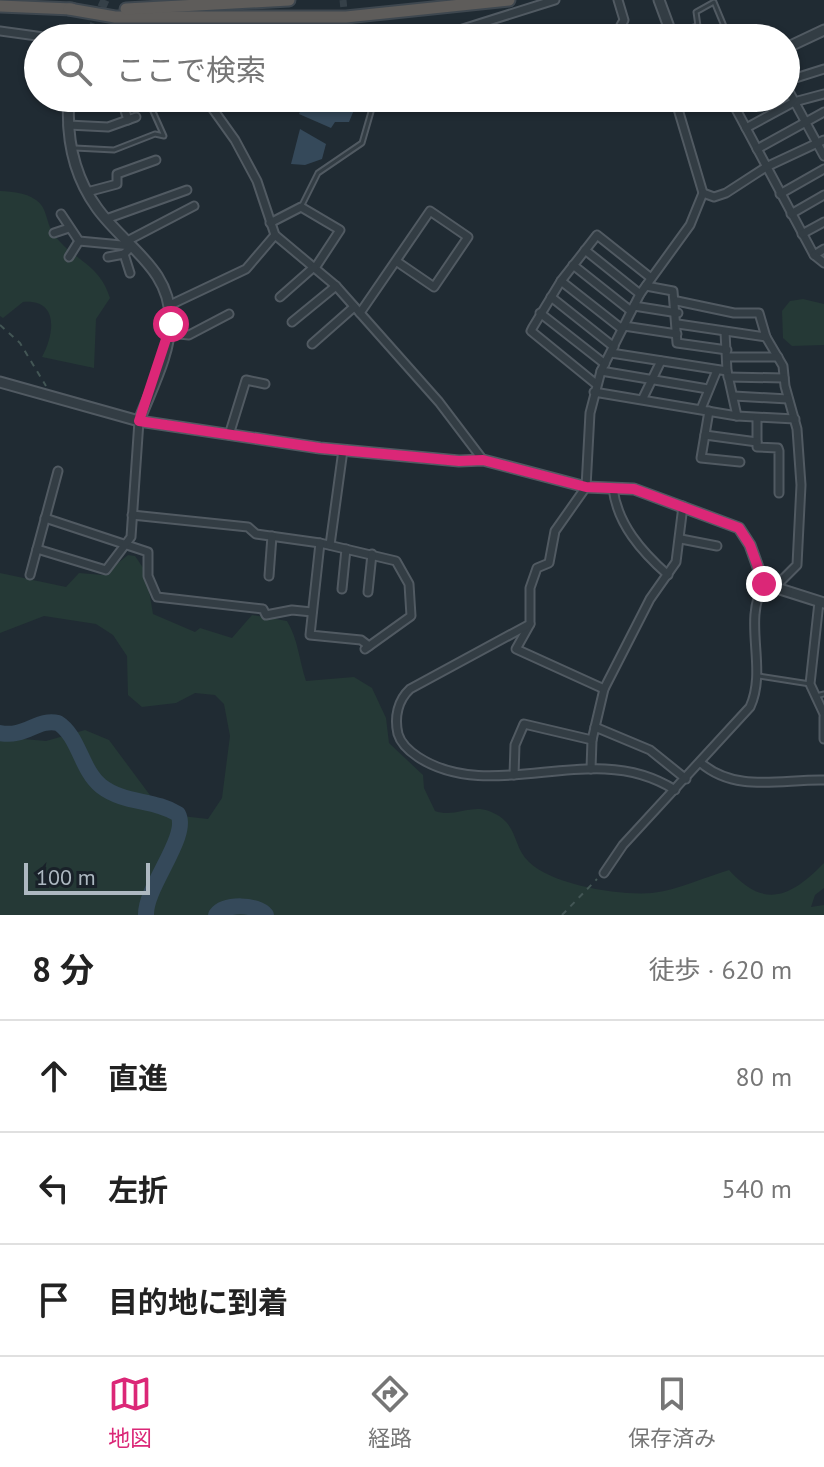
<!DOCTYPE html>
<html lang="ja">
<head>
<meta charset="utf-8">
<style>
	body { margin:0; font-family:"PT Sans","Noto Sans JP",sans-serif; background:#f6f6f6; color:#222 }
	.scale { position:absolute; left:24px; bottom:20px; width:126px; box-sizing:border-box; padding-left:8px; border:4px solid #adb8c1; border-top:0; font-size:22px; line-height:28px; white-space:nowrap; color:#adb8c1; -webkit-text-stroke:6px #192129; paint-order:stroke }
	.stop { position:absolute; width:24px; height:24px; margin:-18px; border:6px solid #db2777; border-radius:50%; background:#fff }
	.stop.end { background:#db2777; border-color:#fff; box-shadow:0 2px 8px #0008 }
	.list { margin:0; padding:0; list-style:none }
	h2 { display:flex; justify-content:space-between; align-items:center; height:104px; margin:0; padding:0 32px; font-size:34px }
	h2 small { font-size:26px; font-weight:400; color:#767676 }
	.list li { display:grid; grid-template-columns:52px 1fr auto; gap:24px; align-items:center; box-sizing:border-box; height:112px; padding:0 32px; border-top:2px solid #e0e0e0 }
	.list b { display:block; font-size:30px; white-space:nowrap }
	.list em { font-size:26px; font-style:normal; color:#767676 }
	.icon { flex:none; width:44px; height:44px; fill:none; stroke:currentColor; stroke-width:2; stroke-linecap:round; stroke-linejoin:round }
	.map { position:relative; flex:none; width:824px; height:915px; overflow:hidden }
	.search { position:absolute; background:#fff; box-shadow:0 2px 6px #0004; left:24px; right:24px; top:24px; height:88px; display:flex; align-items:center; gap:20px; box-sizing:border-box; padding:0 28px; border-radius:44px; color:#767676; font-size:30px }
	.sheet { height:440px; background:#fff }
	nav { display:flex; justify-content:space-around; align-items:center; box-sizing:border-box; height:112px; border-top:2px solid #e0e0e0; background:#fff; font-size:22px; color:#767676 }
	nav a { display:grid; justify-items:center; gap:4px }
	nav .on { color:#db2777 }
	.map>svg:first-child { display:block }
	.green { fill:#253936 }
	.water { fill:#35495a }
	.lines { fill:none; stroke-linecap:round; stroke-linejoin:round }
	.river { stroke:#35495a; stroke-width:16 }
	.minor-tunnel { stroke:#354048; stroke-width:7; stroke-dasharray:7 3.5; stroke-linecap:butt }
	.tertiary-tunnel { stroke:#354048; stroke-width:9; stroke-dasharray:9 4.5; stroke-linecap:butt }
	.service-casing { stroke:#515a62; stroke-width:7 }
	.minor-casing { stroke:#515a62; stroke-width:11 }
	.tertiary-casing { stroke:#515a62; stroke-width:13 }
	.trunk-casing { stroke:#3e474f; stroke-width:15 }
	.path { stroke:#435655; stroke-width:2; stroke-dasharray:6 6; stroke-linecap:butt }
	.service { stroke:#333d44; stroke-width:3 }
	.minor { stroke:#333d44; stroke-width:7 }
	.tertiary { stroke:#333d44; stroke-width:9 }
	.trunk { stroke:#5e5c5a; stroke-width:11 }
	.route { stroke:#db2777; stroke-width:10 }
</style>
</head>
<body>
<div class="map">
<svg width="824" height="915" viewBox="0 0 824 915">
	<rect width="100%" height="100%" fill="#202b33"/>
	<!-- green -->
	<g class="green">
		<path d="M0 191C14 192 24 192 36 200 47 207 46 222 53 233 71 260 99 262 110 298L96 319 94 368 42 357C54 335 60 299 23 302L3 318 0 316Z"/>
		<path d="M803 299 824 304V345L792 346 783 338 782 311 790 301Z"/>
		<path d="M128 555 135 556 146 572 153 614 195 632 200 628 232 638 252 615 287 621C298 639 299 660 306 681L354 677 372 688 386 718 389 743 423 775 424 788 435 811C454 818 470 804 489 811 520 823 511 845 529 862 552 885 621 896 652 893 678 890 705 877 729 870 764 909 790 898 824 863V888L815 895 811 907 824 905V915H0V737L46 741 85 730 109 740 164 814 208 819 222 798 230 736 224 704 215 695 195 693 176 703 142 707 128 695 127 656 113 635 96 624 44 616 0 633V573L66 587 79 573 103 575Z"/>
	</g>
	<!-- water -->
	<g class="water">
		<path d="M305 98H359L349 122H335L331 128 299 114Z"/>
		<path d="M300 129 326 144 322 159 305 165 291 164Z"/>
	</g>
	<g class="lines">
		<!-- river -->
		<g class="river">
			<path d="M0 733C25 738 38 718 58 723 79 736 81 770 101 786 124 804 154 799 178 814 190 836 145 887 146 915"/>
			<path d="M216 915C225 903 257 904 266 915"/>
		</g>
		<!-- minor-tunnel -->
		<path class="minor-tunnel" d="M343 0 345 20"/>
		<!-- tertiary-tunnel -->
		<path class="tertiary-tunnel" d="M91 32 105 0"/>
		<defs>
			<g id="service">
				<path d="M698 26 696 12 714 2 729 38"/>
				<path d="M672 33 698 26 702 38"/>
				<path d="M75 148 114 150 155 134 164 136 147 98"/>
				<path d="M301 207 318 173 362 143 375 98"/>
				<path d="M759 676 810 684"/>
				<path d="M816 696 824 694"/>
			</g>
			<g id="minor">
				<path d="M0 31 51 38"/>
				<path d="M186 38 453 32 555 0"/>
				<path d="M614 38 624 20 618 0"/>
				<path d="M786 81 824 69"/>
				<path d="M786 86 824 156"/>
				<path d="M121 98 128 120"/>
				<path d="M205 98 235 140 257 181 275 235 336 286 439 402 483 460"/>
				<path d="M684 98 678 109 703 193"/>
				<path d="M730 98 814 255 824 249"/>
				<path d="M735 107 752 98"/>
				<path d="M68 125 108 127 136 117"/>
				<path d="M746 128 794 102 824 94"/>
				<path d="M757 149 824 112"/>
				<path d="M87 192 117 184V174L156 160"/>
				<path d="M780 194 824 169"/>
				<path d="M61 214 79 241 132 246"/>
				<path d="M791 214 824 195"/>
				<path d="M106 219 187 190"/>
				<path d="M270 223 301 207 340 230 315 268"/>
				<path d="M54 233 69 228"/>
				<path d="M802 234 824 222"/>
				<path d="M127 241 194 206"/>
				<path d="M585 250 640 294"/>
				<path d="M814 255 824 263"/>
				<path d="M69 257 79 241"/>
				<path d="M108 257 124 254"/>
				<path d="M573 265 631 311"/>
				<path d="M130 273 124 254 132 246"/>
				<path d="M561 281 622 329"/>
				<path d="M646 286 673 291 677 343 727 350"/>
				<path d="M280 297 314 267"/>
				<path d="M551 297 614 347"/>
				<path d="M677 301 734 313H759L766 337 783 366 785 386 797 429 801 485 797 565 774 588"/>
				<path d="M170 305 246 269 275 235"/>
				<path d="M634 306 678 313"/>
				<path d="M360 313 430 211 468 237 434 287 396 261"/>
				<path d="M540 313 605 364"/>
				<path d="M292 322 336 286"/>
				<path d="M678 324 766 337"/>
				<path d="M624 326 677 334"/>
				<path d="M725 332 727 371 737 416"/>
				<path d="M169 333 189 335 229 314"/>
				<path d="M312 344 354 307"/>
				<path d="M611 353 727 371"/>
				<path d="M727 357H778"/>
				<path d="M601 371 708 389"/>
				<path d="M728 377 784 378"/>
				<path d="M596 384 531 331 533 327 561 281 597 235 651 278"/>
				<path d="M594 392 737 416 795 419"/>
				<path d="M734 396 788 399"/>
				<path d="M643 398 661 361"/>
				<path d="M701 409 717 370"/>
				<path d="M709 411 701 458 740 462"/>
				<path d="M757 418V447L778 448 779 451V493"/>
				<path d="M229 435 246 380 265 384"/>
				<path d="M705 435 757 442"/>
				<path d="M613 488C617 524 642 552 668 575"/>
				<path d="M132 515 248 527 256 534 320 543 396 561 409 584 411 616 365 649"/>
				<path d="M45 518 148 552V576L157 597 263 609 266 615 292 610 312 612"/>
				<path d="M681 539 717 546"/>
				<path d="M320 543 310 635 361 640 369 646"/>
				<path d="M330 545 343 450"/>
				<path d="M37 549 106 570 131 537 139 421"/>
				<path d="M30 575 58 471"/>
				<path d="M269 576 272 536"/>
				<path d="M342 589 346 549"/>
				<path d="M368 592 372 554"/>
				<path d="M819 602 810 684 824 714"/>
				<path d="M530 624 516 649 604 689"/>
				<path d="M824 717V739"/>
				<path d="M595 727 650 750 686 779"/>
				<path d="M701 763C736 793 781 779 824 780"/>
				<path d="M591 769 592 740 604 689 650 599 676 562 683 506"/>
				<path d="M514 775 515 745 524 724 592 740"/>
				<path d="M675 790C653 776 631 770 605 769 543 766 473 793 418 757 409 751 401 744 398 734 394 717 398 700 410 689L530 624V588L537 568 549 563 555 531 586 487 590 413 601 371 640 294 690 225 703 193 714 197 726 193 766 167 824 140"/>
				<path d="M604 873 623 845 750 707C768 668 742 621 764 584"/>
			</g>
			<g id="tertiary">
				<path d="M659 0 673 38"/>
				<path d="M88 38 91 32"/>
				<path d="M786 48 824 30"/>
				<path d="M69 98C66 137 74 176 97 208 125 247 172 269 170 322 170 355 150 391 139 421"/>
				<path d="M0 382 139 421 320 448 459 461 483 460 586 487 634 489 739 528 750 545 764 584 824 603"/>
			</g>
			<g id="trunk">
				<path d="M0 6 72 9"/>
				<path d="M69 9 115 17H346L509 0"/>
				<path d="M126 9 289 0"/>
			</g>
		</defs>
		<!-- service casing -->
		<use href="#service" class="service-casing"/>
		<!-- minor casing -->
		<use href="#minor" class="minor-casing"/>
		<!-- tertiary casing -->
		<use href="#tertiary" class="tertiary-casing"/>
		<!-- trunk casing -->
		<use href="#trunk" class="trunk-casing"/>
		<!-- path -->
		<g class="path">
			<path d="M0 325 20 343 46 386"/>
			<path d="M562 915 597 879"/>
		</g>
		<!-- service -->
		<use href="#service" class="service"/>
		<!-- minor -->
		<use href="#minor" class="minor"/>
		<!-- tertiary -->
		<use href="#tertiary" class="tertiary"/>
		<!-- trunk -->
		<use href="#trunk" class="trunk"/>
	</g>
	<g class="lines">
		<!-- route -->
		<path class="route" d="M171 324 139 421 320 448 459 461 483 460 586 487 634 489 739 528 750 545 764 584"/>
	</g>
</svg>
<div class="scale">100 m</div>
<div class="stop" style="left:171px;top:324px"></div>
<div class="stop end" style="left:764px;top:584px"></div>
<div class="search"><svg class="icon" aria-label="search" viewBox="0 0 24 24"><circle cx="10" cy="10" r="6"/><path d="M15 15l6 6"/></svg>ここで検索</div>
</div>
<section class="sheet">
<h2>8 分<small>徒歩 · 620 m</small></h2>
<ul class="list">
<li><svg class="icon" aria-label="ahead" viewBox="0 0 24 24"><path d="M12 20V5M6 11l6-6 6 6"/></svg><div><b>直進</b></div><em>80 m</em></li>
<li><svg class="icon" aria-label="left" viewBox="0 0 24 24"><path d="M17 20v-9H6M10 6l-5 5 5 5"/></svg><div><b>左折</b></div><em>540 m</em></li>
<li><svg class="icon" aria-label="arrive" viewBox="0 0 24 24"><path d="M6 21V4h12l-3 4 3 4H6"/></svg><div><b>目的地に到着</b></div></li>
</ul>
</section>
<nav>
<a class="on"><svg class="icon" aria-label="map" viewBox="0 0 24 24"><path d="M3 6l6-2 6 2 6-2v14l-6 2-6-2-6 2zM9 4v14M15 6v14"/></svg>地図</a>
<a><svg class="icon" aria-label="directions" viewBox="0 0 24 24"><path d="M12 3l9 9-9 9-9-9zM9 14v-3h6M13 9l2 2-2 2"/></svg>経路</a>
<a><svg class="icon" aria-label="saved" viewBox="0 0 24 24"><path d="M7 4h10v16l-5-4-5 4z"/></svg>保存済み</a>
</nav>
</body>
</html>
